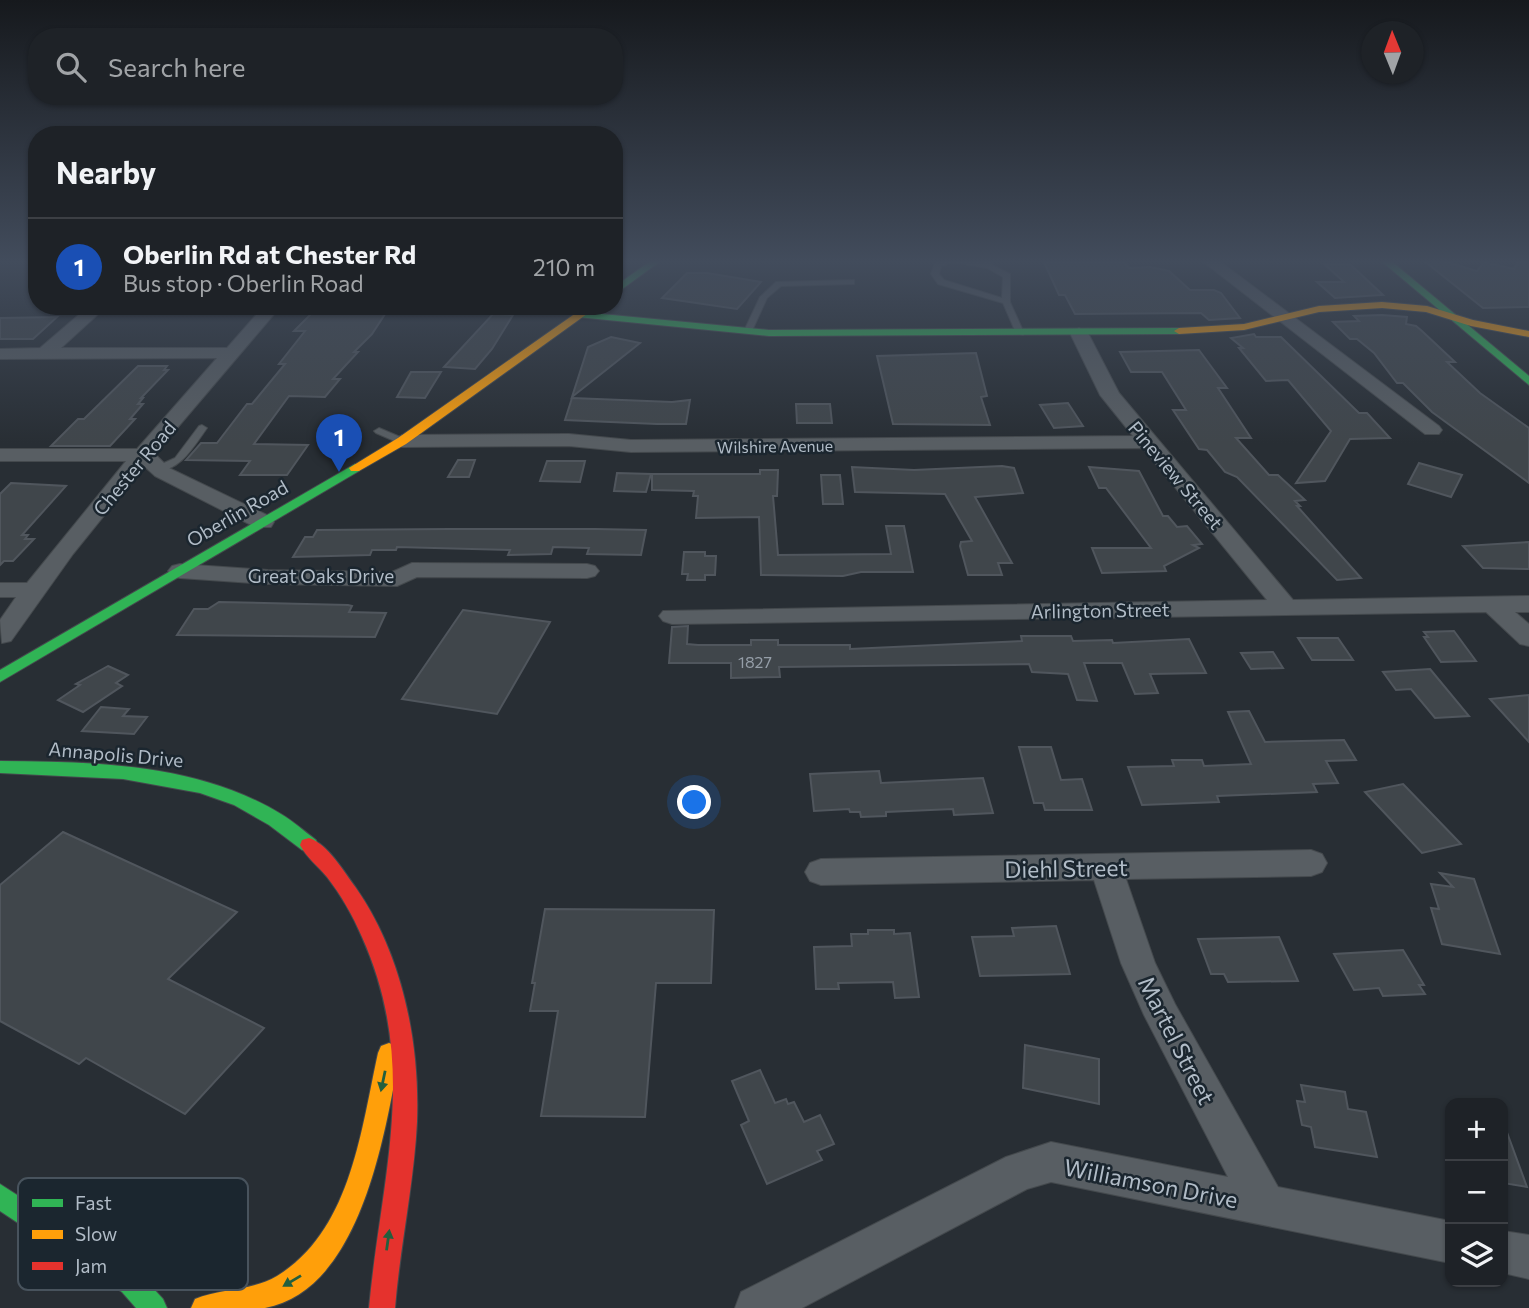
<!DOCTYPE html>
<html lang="en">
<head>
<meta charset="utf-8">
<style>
	body { margin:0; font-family:Commissioner,sans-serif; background:#2b2f33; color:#f1f3f6 }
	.controls { position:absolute; right:21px; bottom:21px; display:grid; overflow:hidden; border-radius:14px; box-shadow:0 2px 5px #0004 }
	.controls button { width:63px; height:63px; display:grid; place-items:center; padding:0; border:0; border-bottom:2px solid #3c3f44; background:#1e2227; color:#f1f3f6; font:35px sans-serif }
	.compass { position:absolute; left:1361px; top:21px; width:63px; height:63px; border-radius:50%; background:#1e2227; box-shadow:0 2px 5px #0004; rotate:359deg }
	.you { position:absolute; left:695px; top:803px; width:24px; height:24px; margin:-18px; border:5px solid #fff; border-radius:50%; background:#1a73e8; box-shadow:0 0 0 10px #1a73e833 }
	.badge { display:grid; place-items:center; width:46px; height:46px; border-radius:50%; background:#818a94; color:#fff; font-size:23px; font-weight:700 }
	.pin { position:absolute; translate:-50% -58px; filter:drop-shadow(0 2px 4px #0008) }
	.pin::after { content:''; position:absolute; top:37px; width:24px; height:21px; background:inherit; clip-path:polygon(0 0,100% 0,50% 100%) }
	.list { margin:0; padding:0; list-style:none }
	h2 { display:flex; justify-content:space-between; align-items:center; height:91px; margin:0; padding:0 28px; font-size:30px }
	h2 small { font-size:23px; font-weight:400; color:#a1a4a7 }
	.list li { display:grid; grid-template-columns:46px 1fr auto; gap:21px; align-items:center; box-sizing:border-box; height:98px; padding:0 28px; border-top:2px solid #3c3f44 }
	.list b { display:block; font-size:26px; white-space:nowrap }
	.list p { margin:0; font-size:23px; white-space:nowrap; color:#a1a4a7 }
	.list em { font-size:23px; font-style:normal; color:#a1a4a7 }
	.icon { flex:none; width:38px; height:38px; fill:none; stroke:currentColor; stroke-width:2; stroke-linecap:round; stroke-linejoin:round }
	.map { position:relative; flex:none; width:1529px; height:1308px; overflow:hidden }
	.search { position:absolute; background:#1e2227; box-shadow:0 2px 5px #0004; left:28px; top:28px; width:595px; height:77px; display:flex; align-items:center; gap:18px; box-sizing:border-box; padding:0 24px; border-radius:28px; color:#a1a4a7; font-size:26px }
	.panel { position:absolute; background:#1e2227; box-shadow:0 2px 5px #0004; left:28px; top:126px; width:595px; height:189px; border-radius:28px }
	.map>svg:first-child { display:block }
	.building { fill:#40464b; stroke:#50565d; stroke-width:2 }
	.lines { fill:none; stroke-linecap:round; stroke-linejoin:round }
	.lane-casing { stroke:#44494d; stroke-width:2 }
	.street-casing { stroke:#44494d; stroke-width:2 }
	.fast-casing { stroke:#44494d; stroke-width:2 }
	.slow-casing { stroke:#44494d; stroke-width:2 }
	.jam-casing { stroke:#44494d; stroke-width:2 }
	.lane { fill:#585e63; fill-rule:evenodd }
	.street { fill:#585e63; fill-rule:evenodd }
	.fast { fill:#30b455; fill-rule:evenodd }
	.slow { fill:#ff9f0a; fill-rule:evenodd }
	.jam { fill:#e5322d; fill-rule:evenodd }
	.oneway { fill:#235f3e }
	.labels { text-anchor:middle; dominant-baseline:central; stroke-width:5; stroke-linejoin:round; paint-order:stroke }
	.far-street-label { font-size:16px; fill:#b1bcc7; stroke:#1b262f }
	.number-label { font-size:16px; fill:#959ea8 }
	.street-label { font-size:19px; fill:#b1bcc7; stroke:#1b262f }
	.near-street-label { font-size:23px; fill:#b1bcc7; stroke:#1b262f }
	.key { fill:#1b262f; stroke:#48535d; stroke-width:2 }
	.key-label { font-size:19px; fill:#b1bcc7 }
</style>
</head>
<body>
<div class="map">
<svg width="1529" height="1308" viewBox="0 0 1529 1308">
	<rect width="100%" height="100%" fill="#282e34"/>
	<!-- building -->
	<g class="building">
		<path d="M1423 260H1440L1477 271 1484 262 1514 269 1519 260H1529V307L1483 308Z"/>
		<path d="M1044 262 1125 263 1129 268 1150 267 1169 271 1190 290H1214L1221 293 1240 318 1209 320 1201 313 1075 314 1065 295H1059Z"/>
		<path d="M1324 264H1350L1383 295 1335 298 1317 282H1344Z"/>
		<path d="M687 273H707L761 282 737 309 662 298Z"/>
		<path d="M319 306 389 308 372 334 354 352H358L333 379H340L325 397 289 396 254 444 308 445 287 475H240L250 461 186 460 201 443H217L247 404H252L285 364H279L305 331H294Z"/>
		<path d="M493 314 513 315 492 349 475 369 444 367Z"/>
		<path d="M1382 315 1407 317 1406 324 1416 326 1422 331 1455 362H1447L1480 393 1529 428V483L1432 412 1403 383H1397L1374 353 1357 339H1350L1333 322 1359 321 1354 316Z"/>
		<path d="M57 317 33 339H0V318Z"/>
		<path d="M1254 334 1256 337H1281L1359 413H1367L1390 438 1350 439 1325 481 1296 483 1331 431 1288 380 1266 381 1239 348H1243L1231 338Z"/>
		<path d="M611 337 640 343 572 397 588 347Z"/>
		<path d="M1199 350 1227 388H1218L1251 438H1236L1269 475H1278L1305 500 1295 501 1300 506H1297L1361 578 1337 580 1237 477 1225 472 1207 450 1199 449 1173 410H1186L1162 372H1131L1120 352Z"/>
		<path d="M976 353 987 396 981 397 990 425 893 424 877 356Z"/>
		<path d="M138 366H167L164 370H168L141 398H143L138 404H143L130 419H135L110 446H51L78 419H84Z"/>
		<path d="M411 372H441L425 398 397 397Z"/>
		<path d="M572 398 672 402 690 400 686 424H657L565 420Z"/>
		<path d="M1068 403 1083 426 1054 428 1040 405Z"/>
		<path d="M796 404H830L832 423H797Z"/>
		<path d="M458 460H475L469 477H448Z"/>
		<path d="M547 461H585L580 482 540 481Z"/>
		<path d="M1419 463 1462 475 1451 497 1408 484Z"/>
		<path d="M1002 466 1014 468 1023 493 975 497 1012 563H998L1002 575H968L960 546 961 542 972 541 945 494 855 492 852 467 914 470Z"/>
		<path d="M1089 467 1139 471 1163 516H1168L1177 527 1187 526 1202 544 1193 545 1199 548 1164 566 1166 571 1102 573 1092 548H1151L1106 488H1099Z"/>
		<path d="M760 470H778L777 496H773L778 555 891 554 886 526H904L913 572H861L843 576 761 575 759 517 696 518 698 496H693L694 491 652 490V474H760Z"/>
		<path d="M617 473 651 474 646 492 614 491Z"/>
		<path d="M821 475H840L843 504H823Z"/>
		<path d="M11 483 66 486 22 535H28L25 539H34L13 561H4L0 565V494Z"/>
		<path d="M449 529H596L646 530 641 555 587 554 589 548 553 547 551 554 508 555 510 550 397 547 396 550H372L370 555 293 557 305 537H313L317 530Z"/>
		<path d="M1529 542V569L1483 568 1463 546Z"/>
		<path d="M684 552H705V556H716L715 575H705V580H687L688 574H682Z"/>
		<path d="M219 602 348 605 352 606 349 612 386 613 375 637 177 635 194 609H208Z"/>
		<path d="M463 610 550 622 497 714 402 699Z"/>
		<path d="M688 626 687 644 698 645H751V640H778V645H850V649L1022 641 1021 636H1071L1073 641 1112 640 1113 643 1189 639 1206 673 1150 674 1158 693 1135 694 1122 663H1084L1097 701 1077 700 1068 674 1032 672 1029 664 779 667 780 677 731 678V663H669L672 627Z"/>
		<path d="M1454 631 1476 661 1441 662 1424 637H1428L1424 632Z"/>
		<path d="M1298 638H1338L1353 660H1312Z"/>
		<path d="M1273 652 1283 668 1251 669 1241 653Z"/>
		<path d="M108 666 128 675 116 683 122 686 83 712 58 700 80 685 76 684Z"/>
		<path d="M1430 669 1469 716 1435 718 1411 689 1396 690 1383 672Z"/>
		<path d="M1529 695V742L1490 699Z"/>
		<path d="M101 707 129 709 123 716 147 717 134 734 82 731Z"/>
		<path d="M1249 711 1265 742 1344 740 1356 760 1326 761 1338 783 1313 784 1317 792 1217 796 1219 802 1142 805 1128 767 1174 766 1172 760H1202L1204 766 1251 764 1228 712Z"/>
		<path d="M1019 747H1051L1061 780 1082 779 1092 810H1045L1043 803H1034Z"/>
		<path d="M879 771 881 783 983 778 993 813 954 815 953 809 886 812V816L861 817 860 812H850L849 809 814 811 810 774Z"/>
		<path d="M1403 784 1461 844 1422 853 1365 792Z"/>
		<path d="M63 832 237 912 168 979 264 1028 185 1114 86 1058 79 1064 0 1021V885Z"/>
		<path d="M1440 873 1474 879 1500 954 1442 944 1431 908 1439 909 1431 884 1453 887Z"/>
		<path d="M545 909 714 910 711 983H656L645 1117 541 1116 558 1011H530L535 983H532Z"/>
		<path d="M1056 926 1070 974 980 976 972 937 1014 936 1012 928Z"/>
		<path d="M868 930H894V934L910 933 919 997 895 998 893 982 838 983 839 989H816L814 947 852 946 851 934H868Z"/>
		<path d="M1279 937 1298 981 1228 982 1224 974H1211L1198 939Z"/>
		<path d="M1403 950 1424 985H1419L1425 994 1383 996 1379 988 1354 990 1334 954Z"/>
		<path d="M1025 1045 1099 1059V1104L1023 1088Z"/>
		<path d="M760 1070 775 1103 786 1099 788 1104 794 1102 804 1122 820 1115 834 1144 817 1151 822 1160 767 1184 741 1125 749 1121 732 1081Z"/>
		<path d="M1301 1085 1345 1092 1348 1109 1366 1112 1377 1157 1315 1147 1311 1127 1302 1125 1297 1101 1305 1102Z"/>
		<path d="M1503 1127H1505L1527 1187 1503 1183Z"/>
	</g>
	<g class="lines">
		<defs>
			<g id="lane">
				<path d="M945 260H968L984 263V260H991L992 265 1010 274V302L1024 333 1023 335 1016 333 1003 303 938 284 931 274 935 263ZM953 262 987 268 1003 277 1002 298 944 280 939 274 941 266Z"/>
				<path d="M851 280H854V284L781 286 767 298 751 333 744 331 760 297 776 282Z"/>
				<path d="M202 425 207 428C194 446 180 472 155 471V467L175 458 199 426Z"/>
				<path d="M379 428 405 439 407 441 402 444 399 443 376 433 374 431Z"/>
			</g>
			<g id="street">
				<path d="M1201 260H1218L1439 426 1442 430 1439 434H1425Z"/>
				<path d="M89 306H107L61 348H227L264 306H281L155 454 169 468 271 517 274 522 271 527H255L155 476 144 466 73 554 11 641 2 643 0 620 16 597H0V583H27L126 461H0V449H137L217 358 0 359V349L40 348Z"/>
				<path d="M1079 328 1088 333 1119 393 1293 600 1529 596V612H1515L1529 624V646L1520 644 1486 612 672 624 663 621 659 616 663 611 1267 600 1143 448 631 452 569 446 402 447 392 441 402 435 569 434 631 440 1133 436 1100 395 1070 333Z"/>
				<path d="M412 563 587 564 595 566 599 571 595 576 587 578 417 577 397 586 268 584 180 578 172 576 168 571 172 566 180 564 268 570 392 572Z"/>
				<path d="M1311 850 1322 854 1327 863 1322 872 1311 876 1126 879 1155 963 1175 1004 1278 1187 1450 1221V1263L1051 1182 1027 1189 802 1308H735L741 1292 1006 1157 1051 1142 1228 1177 1144 1015 1121 963 1094 880 821 885 810 881 805 872 810 863 821 859Z"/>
				<path d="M1503 1231 1529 1235V1279L1503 1273Z"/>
			</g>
			<g id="fast">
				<path d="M652 260H662L614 295V287Z"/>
				<path d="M1380 260H1390L1529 376V385Z"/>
				<path d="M581 312 769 330 1179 328 1184 331 1179 334 769 336 577 317 576 315Z"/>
				<path d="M355 464 359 465V471L0 682V670Z"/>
				<path d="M0 761C95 762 197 763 281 814 293 821 304 831 316 840L318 845 316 850 309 852 302 850 269 825 234 805 200 793 123 779 0 773Z"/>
				<path d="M0 1184 140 1274 163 1299 167 1308H136L122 1292 0 1211Z"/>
			</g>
			<g id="slow">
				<path d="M1382 302 1427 306 1473 320 1529 331V337L1471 326 1426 312 1382 308 1319 312 1244 330 1179 334 1174 331 1179 328 1244 324 1319 306Z"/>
				<path d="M586 306H598L406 444 359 471H351L349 468 398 438Z"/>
				<path d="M389 1043 397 1046 400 1053C385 1131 362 1290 265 1308 242 1308 214 1308 191 1308L195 1299C221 1288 252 1291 277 1276 351 1231 361 1130 378 1053L381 1046Z"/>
			</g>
			<path id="jam" d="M309 838C328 844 344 872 356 888 402 954 420 1042 417 1122 414 1184 400 1246 395 1308H369C381 1177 420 1066 362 937 353 916 341 895 327 877 318 866 306 857 300 845L302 840Z"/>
		</defs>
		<!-- lane casing -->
		<use href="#lane" class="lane-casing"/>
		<!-- street casing -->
		<use href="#street" class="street-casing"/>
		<!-- fast casing -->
		<use href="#fast" class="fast-casing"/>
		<!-- slow casing -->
		<use href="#slow" class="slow-casing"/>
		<!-- jam casing -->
		<use href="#jam" class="jam-casing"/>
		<!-- lane -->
		<use href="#lane" class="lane"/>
		<!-- street -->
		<use href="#street" class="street"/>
		<!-- fast -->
		<use href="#fast" class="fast"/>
		<!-- slow -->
		<use href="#slow" class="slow"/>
		<!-- jam -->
		<use href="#jam" class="jam"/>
	</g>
	<!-- one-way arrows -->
	<defs><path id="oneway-solid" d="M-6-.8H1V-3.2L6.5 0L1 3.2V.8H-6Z" transform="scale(1.75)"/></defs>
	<g class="oneway">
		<use href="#oneway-solid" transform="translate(383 1081) rotate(102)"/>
		<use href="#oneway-solid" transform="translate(388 1240) rotate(-82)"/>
		<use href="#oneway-solid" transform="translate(292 1281) rotate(149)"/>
	</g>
	<!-- sky -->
	<linearGradient id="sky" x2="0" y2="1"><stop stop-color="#16191d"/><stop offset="0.59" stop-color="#424c5c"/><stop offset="1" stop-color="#424c5c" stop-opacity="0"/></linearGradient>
	<rect width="1529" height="443" fill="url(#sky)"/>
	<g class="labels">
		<!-- far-street labels -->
		<g class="far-street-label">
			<text transform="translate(775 446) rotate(-1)">Wilshire Avenue</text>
		</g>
		<!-- number labels -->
		<g class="number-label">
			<text x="755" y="661">1827</text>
		</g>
		<!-- street labels -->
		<g class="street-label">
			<text transform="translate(134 468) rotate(-50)">Chester Road</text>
			<text transform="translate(1176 475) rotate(50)">Pineview Street</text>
			<text transform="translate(237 513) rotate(-30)">Oberlin Road</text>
			<text x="321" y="575">Great Oaks Drive</text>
			<text transform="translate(1100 610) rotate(-1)">Arlington Street</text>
			<text transform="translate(116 754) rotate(5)">Annapolis Drive</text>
		</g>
		<!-- near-street labels -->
		<g class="near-street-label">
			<text transform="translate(1066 868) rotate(-1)">Diehl Street</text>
			<text transform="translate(1177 1040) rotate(63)">Martel Street</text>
			<text transform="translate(1151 1183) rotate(11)">Williamson Drive</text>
		</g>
	</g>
	<!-- legend -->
	<rect x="18" y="1178" width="230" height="112" rx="10" class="key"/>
	<rect x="32" y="1199" width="31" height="8" fill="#30b455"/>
	<rect x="32" y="1230" width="31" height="9" fill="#ff9f0a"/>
	<rect x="32" y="1262" width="31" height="8" fill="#e5322d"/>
	<g class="key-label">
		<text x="75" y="1210">Fast</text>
		<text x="75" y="1241">Slow</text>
		<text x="75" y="1273">Jam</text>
	</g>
</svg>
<div class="controls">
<button>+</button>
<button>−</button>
<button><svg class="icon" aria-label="layers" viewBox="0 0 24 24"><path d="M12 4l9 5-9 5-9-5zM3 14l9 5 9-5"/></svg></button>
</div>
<svg class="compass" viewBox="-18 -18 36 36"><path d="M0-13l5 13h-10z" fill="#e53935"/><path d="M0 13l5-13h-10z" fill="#a1a4a7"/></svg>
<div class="you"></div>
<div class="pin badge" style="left:339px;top:472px;background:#1a4fb4">1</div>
<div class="search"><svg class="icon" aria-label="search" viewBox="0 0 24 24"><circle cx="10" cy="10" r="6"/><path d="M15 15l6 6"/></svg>Search here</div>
<section class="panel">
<h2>Nearby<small></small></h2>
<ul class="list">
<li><span class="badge" style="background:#1a4fb4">1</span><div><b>Oberlin Rd at Chester Rd</b><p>Bus stop · Oberlin Road</p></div><em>210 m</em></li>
</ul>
</section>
</div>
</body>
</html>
